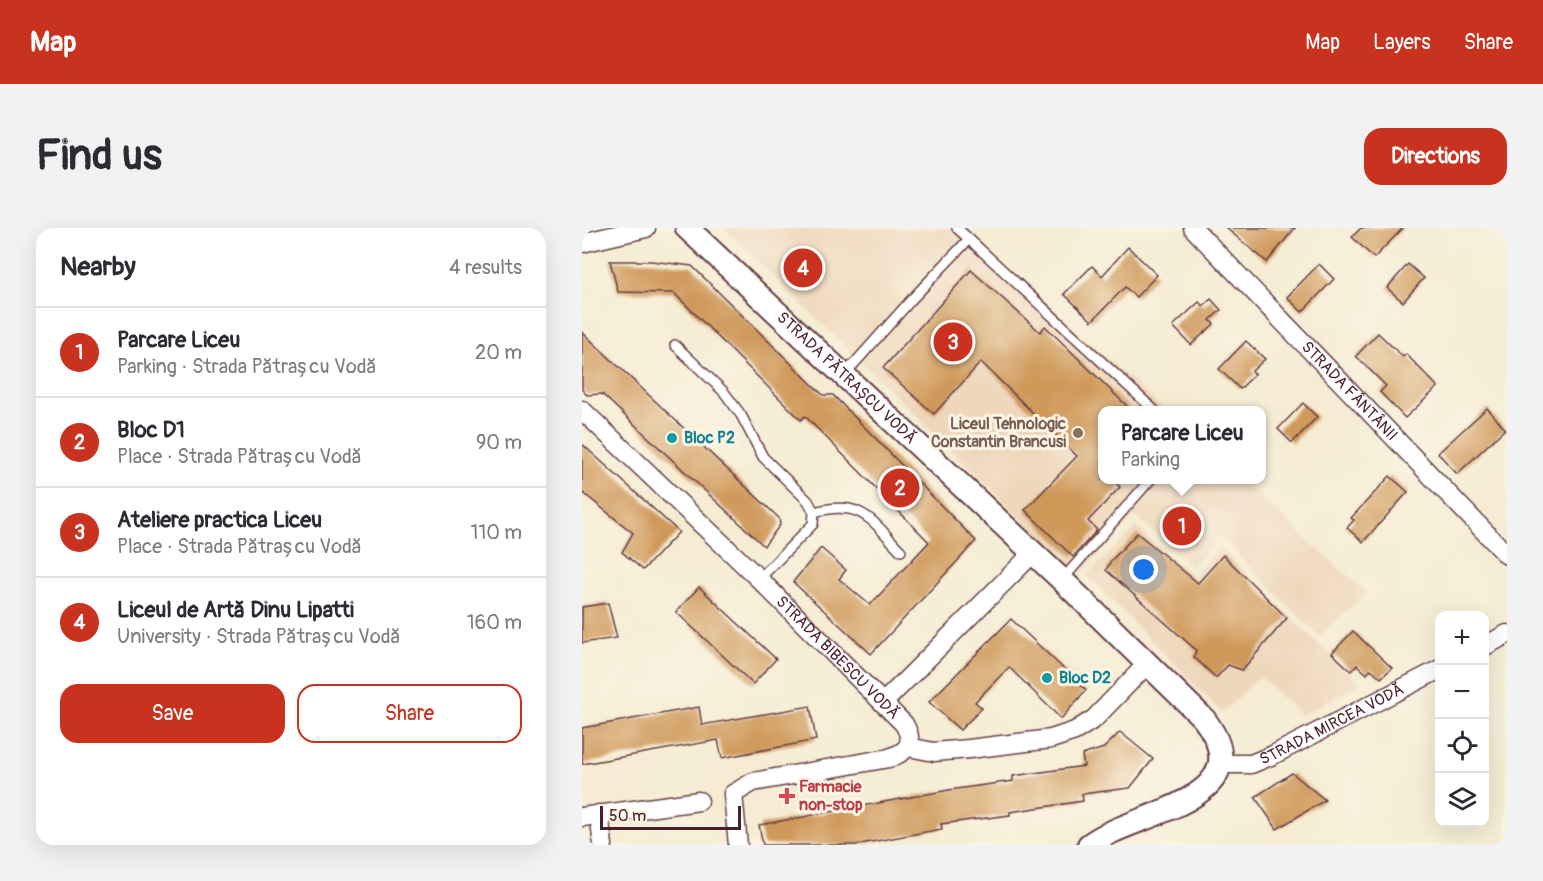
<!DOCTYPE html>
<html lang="en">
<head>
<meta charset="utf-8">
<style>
	body { margin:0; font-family:Pangolin,sans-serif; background:#f2f2f3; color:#2b2b33 }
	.controls { position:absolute; right:18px; bottom:18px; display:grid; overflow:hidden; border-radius:12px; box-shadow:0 6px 24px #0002 }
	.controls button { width:54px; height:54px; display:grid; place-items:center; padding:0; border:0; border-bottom:2px solid #e1e1e2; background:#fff; color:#2b2b33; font:30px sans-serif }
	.scale { position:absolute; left:18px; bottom:15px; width:141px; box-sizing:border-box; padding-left:6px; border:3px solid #4a1f2b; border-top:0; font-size:16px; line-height:21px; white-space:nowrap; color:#4a1f2b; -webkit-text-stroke:4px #fcf5e5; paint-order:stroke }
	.you { position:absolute; left:562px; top:342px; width:21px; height:21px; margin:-15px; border:4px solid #fff; border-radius:50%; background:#1a73e8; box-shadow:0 0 0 9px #1a73e833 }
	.badge { display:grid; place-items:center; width:39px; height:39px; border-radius:50%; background:#c8321e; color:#fff; font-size:20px; font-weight:700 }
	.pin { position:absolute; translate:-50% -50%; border:3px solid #fff; box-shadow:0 2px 6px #0006 }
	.popup { position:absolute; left:516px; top:178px; width:168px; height:78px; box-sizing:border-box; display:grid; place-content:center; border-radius:12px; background:#fff; filter:drop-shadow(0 2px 4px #0005); font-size:20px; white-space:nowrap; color:#7c7c81 }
	.popup b { font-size:22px; color:#2b2b33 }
	.popup::after { content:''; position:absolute; left:50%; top:100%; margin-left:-12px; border:12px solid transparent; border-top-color:#fff }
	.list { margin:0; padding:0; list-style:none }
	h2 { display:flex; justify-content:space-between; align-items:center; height:78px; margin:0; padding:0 24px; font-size:26px }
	h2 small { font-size:20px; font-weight:400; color:#7c7c81 }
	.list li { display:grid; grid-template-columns:39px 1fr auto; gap:18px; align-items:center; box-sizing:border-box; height:90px; padding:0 24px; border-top:2px solid #e1e1e2 }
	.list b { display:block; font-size:22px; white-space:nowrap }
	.list p { margin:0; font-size:20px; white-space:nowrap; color:#7c7c81 }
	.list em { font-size:20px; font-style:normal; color:#7c7c81 }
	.actions { display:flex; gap:12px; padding:18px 24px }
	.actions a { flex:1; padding:14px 0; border:2px solid #c8321e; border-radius:18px; text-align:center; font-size:21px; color:#c8321e }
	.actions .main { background:#c8321e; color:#fff }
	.icon { flex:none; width:33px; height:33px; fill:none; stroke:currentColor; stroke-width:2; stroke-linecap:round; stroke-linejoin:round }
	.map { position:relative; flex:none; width:925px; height:617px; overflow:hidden; border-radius:18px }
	header { display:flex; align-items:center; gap:36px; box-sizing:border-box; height:84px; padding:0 30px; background:#c8321e; color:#fff }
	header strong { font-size:28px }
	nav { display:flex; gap:33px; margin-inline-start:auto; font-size:21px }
	.intro { display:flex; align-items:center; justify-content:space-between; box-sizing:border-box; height:144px; padding:0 36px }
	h1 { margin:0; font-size:42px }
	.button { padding:15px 27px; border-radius:18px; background:#c8321e; color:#fff; font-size:21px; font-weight:700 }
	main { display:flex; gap:36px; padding:0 36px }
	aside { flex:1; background:#fff; border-radius:18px; box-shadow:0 6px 24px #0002 }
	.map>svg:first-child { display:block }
	.built { fill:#eed7bb }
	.building { fill:#cf995a }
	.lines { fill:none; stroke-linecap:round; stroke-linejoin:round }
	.service-casing { stroke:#643e44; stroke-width:12 }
	.minor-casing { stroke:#643e44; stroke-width:21 }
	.tertiary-casing { stroke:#643e44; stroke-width:26 }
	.service { stroke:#fff; stroke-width:9 }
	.minor { stroke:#fff; stroke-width:18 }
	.tertiary { stroke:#fff; stroke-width:22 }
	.education-dot { fill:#8d6e63; stroke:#fcf5e5; stroke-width:2 }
	.culture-dot { fill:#0f9aa8; stroke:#fcf5e5; stroke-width:2 }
	.health-dot { fill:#e0444e; stroke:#fcf5e5; stroke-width:2 }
	.labels { text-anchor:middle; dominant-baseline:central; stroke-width:6; stroke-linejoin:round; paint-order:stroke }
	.street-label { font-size:16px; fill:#4a1f2b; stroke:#fcf5e5 }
	.education-label { font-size:16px; font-weight:bold; fill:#785e54; stroke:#fcf5e5; text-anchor:end }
	.culture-label { font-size:16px; font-weight:bold; fill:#0d838f; stroke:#fcf5e5; text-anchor:start }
	.health-label { font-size:16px; font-weight:bold; fill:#be3a42; stroke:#fcf5e5; text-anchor:start }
</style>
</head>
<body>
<header>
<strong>Map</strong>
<nav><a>Map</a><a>Layers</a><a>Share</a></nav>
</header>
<div class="intro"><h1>Find us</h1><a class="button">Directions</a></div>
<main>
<aside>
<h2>Nearby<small>4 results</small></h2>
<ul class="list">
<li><span class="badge">1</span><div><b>Parcare Liceu</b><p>Parking · Strada Pătrașcu Vodă</p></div><em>20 m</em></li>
<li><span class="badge">2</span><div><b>Bloc D1</b><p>Place · Strada Pătrașcu Vodă</p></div><em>90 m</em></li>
<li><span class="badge">3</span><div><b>Ateliere practica Liceu</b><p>Place · Strada Pătrașcu Vodă</p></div><em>110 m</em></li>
<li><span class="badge">4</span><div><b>Liceul de Artă Dinu Lipatti</b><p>University · Strada Pătrașcu Vodă</p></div><em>160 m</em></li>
</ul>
<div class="actions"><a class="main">Save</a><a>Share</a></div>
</aside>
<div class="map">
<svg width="925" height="617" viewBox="0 0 925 617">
	<rect width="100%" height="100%" fill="#fcf5e5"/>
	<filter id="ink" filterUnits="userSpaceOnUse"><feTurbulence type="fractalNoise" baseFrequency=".0167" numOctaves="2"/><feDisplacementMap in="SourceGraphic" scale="12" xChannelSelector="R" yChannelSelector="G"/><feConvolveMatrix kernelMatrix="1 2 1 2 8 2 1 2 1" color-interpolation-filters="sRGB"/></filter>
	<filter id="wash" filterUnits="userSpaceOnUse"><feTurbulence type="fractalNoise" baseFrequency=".008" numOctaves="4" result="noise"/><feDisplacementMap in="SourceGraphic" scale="24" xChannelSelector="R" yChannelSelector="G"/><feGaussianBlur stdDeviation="1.35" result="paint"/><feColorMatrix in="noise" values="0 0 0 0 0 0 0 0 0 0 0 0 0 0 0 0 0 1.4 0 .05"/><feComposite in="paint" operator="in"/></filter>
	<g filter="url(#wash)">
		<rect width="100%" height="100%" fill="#f5ecd3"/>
		<!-- built -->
		<g class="built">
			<path d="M142 0H379L582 182H520V252H659L785 365 737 408 637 308 610 340 553 288 497 347Z"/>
			<path d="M555 299 611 349 637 319 778 456 719 487 678 448 640 485 505 347Z"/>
		</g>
		<g id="blocks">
			<!-- building -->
			<g class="building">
				<path d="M644 0H713L685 34Z"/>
				<path d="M779 0H821L792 30 770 9Z"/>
				<path d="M546 19 575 47 554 69 543 59 510 93 482 66 510 38 520 48Z"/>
				<path d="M28 33H69L110 38 241 167H251L394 313 289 426 211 354 239 320 264 342 257 351 288 377 347 314 223 188 219 192 92 65 36 64Z"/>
				<path d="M737 36 752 51 720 84 705 69Z"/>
				<path d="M826 36 842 50 821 74 805 60Z"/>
				<path d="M389 42 458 104 463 98 550 183H520V252H531L538 259 506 293 515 302 491 329 443 282 495 228 399 134 352 186 301 140Z"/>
				<path d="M629 71 639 82 628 92 632 96 609 117 591 98 617 74 621 78Z"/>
				<path d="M0 104 197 290 198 297 182 318 20 166 5 167 0 162Z"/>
				<path d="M796 105 821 129 824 126 856 159 823 190 798 164 804 158 774 128Z"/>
				<path d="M664 113 683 131 670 143 673 146 658 161 637 141Z"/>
				<path d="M721 175 735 189 710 215 696 201Z"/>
				<path d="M905 180 923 201 875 246 856 225Z"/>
				<path d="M0 216 97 304 61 342 40 324 51 305 0 264Z"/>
				<path d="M808 248 826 264 781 314 765 300 772 292 769 290Z"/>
				<path d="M555 305 616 355 641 327 705 390 660 442 646 437 634 450 612 429 614 422 524 342 529 333Z"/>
				<path d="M117 359 194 431 171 456 94 384Z"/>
				<path d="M26 375 35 410 0 415V379Z"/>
				<path d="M429 391 504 462 479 491 427 439 393 474 400 480 378 502 347 474Z"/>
				<path d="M771 403 810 440 799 450 789 441 785 446 775 437 769 443 750 425Z"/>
				<path d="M228 478 234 512 140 530 136 512 0 536V500L117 479 120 497Z"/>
				<path d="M538 504 571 531 548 560 500 566 501 573 428 584V587L359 596 360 601 273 617H181L177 597 367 562 431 553V548L502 538 500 527 522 520Z"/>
				<path d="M710 545 743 572 695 601 673 569Z"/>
			</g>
		</g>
	</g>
	<g filter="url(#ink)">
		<use href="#blocks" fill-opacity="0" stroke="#643e44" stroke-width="1.5"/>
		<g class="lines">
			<defs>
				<g id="service">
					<path d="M375 0 572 182"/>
					<path d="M93 117 142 164 159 187 181 229 226 273 232 284 231 296 177 351"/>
					<path d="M262 147 330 71 387 11"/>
					<path d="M232 284C280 271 289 292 319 323"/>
					<path d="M480 352 568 252"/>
				</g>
				<g id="minor">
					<path id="s1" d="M611 0 925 327"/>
					<path d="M0 15 64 0"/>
					<path id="s2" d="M0 182 177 351 322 496C333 515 327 523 307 530L171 554 151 566 156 617"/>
					<path d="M903 418 925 406"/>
					<path d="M301 475 451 325"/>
					<path d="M326 519 352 524 387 521 469 511 493 503 512 491 565 436"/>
					<path id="s3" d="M637 536H669L691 527 858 441"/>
					<path d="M17 586 21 617"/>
					<path d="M0 589 117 573"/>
				</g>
				<g id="tertiary">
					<path id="s4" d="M105 0 480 352 622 491C685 574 548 584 507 617"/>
				</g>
			</defs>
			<!-- service casing -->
			<use href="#service" class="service-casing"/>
			<!-- minor casing -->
			<use href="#minor" class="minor-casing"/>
			<!-- tertiary casing -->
			<use href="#tertiary" class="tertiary-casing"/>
			<!-- service -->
			<use href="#service" class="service"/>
			<!-- minor -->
			<use href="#minor" class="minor"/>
			<!-- tertiary -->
			<use href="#tertiary" class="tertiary"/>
		</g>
	</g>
	<!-- markers -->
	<circle class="education-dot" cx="496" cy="205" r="6"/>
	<g class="culture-dot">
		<circle cx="90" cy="210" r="6"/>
		<circle cx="465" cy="450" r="6"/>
	</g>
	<path class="health-dot" d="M202 559h6v6h6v6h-6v6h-6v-6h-6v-6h6z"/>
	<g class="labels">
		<!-- street labels -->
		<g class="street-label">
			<text stroke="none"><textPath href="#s4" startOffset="219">STRADA PĂTRAȘCU VODĂ</textPath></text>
			<text stroke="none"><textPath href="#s1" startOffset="226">STRADA FÂNTÂNII</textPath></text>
			<text stroke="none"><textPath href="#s2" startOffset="356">STRADA BIBESCU VODĂ</textPath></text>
			<text stroke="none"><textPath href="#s3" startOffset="122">STRADA MIRCEA VODĂ</textPath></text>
		</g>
		<!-- education labels -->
		<g class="education-label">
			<text x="484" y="196">Liceul Tehnologic<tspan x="484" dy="18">Constantin Brancusi</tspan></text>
		</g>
		<!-- culture labels -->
		<g class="culture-label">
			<text x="102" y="210">Bloc P2</text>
			<text x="477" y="450">Bloc D2</text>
		</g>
		<!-- health labels -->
		<g class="health-label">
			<text x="217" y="559">Farmacie<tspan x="217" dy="18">non-stop</tspan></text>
		</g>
	</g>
</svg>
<div class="controls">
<button>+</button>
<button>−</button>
<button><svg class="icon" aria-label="locate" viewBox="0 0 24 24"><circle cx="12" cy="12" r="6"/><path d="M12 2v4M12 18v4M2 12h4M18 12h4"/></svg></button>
<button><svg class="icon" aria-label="layers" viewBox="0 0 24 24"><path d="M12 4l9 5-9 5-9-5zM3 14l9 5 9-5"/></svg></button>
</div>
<div class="scale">50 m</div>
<div class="you"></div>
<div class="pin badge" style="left:600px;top:298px">1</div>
<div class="popup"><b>Parcare Liceu</b>Parking</div>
<div class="pin badge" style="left:318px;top:260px">2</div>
<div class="pin badge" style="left:371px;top:114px">3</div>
<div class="pin badge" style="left:221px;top:40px">4</div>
</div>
</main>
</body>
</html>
